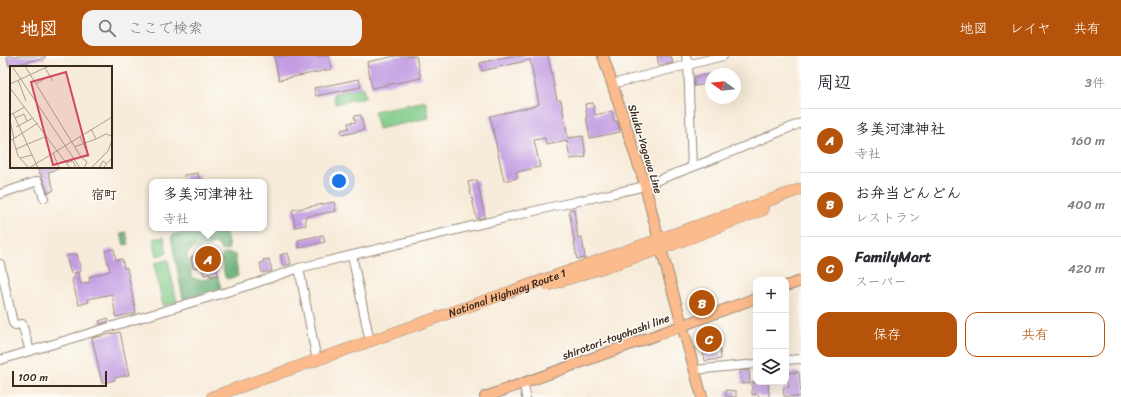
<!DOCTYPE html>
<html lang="ja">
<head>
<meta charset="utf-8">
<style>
	body { margin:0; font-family:Sriracha,"Klee One",sans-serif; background:#f2f2f3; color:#2b2b33 }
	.controls { position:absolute; right:12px; bottom:12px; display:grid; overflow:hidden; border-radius:8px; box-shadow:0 4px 16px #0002 }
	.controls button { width:36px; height:36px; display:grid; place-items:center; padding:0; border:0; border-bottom:1px solid #e1e1e2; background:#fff; color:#2b2b33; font:20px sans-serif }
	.compass { position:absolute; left:705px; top:12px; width:36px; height:36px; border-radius:50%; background:#fff; box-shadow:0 4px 16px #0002; rotate:285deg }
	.scale { position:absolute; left:12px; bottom:10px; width:95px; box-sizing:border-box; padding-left:4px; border:2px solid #3b2a1e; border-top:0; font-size:11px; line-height:14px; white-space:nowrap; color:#3b2a1e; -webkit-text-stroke:3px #fdfcf7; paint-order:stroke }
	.you { position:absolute; left:339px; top:125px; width:14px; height:14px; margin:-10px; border:3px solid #fff; border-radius:50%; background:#1a73e8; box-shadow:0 0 0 6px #1a73e833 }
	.badge { display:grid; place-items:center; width:26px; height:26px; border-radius:50%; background:#b45309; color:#fff; font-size:13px; font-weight:700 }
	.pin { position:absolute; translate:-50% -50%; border:2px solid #fff; box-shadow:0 1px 4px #0006 }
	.popup { position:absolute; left:149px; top:123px; width:118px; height:52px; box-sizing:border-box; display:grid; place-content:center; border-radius:8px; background:#fff; filter:drop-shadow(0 1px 3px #0005); font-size:13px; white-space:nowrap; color:#7c7c81 }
	.popup b { font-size:15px; color:#2b2b33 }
	.popup::after { content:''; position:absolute; left:50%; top:100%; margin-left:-8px; border:8px solid transparent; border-top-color:#fff }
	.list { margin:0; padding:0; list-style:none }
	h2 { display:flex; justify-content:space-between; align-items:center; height:52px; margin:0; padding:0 16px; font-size:17px }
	h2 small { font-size:13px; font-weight:400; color:#7c7c81 }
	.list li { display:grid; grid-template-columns:26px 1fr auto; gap:12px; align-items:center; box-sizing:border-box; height:64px; padding:0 16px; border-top:1px solid #e1e1e2 }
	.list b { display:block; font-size:15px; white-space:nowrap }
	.list p { margin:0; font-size:13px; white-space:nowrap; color:#7c7c81 }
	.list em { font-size:13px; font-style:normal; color:#7c7c81 }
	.actions { display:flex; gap:8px; padding:12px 16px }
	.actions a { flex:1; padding:9px 0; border:1px solid #b45309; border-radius:12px; text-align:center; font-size:14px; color:#b45309 }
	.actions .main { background:#b45309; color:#fff }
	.icon { flex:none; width:22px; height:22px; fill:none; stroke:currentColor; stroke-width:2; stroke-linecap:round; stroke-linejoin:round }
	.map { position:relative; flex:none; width:801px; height:341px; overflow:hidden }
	header { display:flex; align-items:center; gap:24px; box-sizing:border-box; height:56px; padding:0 20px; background:#b45309; color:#fff }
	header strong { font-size:19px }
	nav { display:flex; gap:22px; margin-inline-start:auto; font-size:14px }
	.search { width:280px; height:36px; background:#f2f2f3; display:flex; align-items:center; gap:10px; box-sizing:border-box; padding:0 14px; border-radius:12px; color:#7c7c81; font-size:15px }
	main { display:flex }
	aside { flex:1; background:#fff }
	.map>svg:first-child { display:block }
	.green { fill:#80cb89; stroke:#5e7a54 }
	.forest { fill:#68af75; stroke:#526c4a }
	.building { fill:#c29de2 }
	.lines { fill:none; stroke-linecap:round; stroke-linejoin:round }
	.minor-casing { stroke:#998a7c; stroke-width:10 }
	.major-casing { stroke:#998a7c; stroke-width:12 }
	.highway-casing { stroke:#998a7c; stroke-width:12 }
	.minor { stroke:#fff; stroke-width:8 }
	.major { stroke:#fbbb8c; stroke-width:10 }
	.highway { stroke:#fbbb8c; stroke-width:11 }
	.labels { text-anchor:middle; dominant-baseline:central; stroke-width:3; stroke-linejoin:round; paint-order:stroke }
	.street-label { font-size:11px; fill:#3b2a1e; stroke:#fdfcf7 }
	.quarter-label { font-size:13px; font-weight:bold; fill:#3b2a1e; stroke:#fdfcf7 }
	.inset-road { fill:none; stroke:#ac9e8e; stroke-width:1 }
	.view { fill:#d1495b; fill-opacity:0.15; stroke:#d1495b; stroke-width:2 }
	.inset-edge { fill:none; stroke:#3b2a1e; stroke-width:2 }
</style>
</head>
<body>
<header>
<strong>地図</strong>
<div class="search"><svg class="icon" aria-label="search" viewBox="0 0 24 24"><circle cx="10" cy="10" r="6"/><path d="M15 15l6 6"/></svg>ここで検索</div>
<nav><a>地図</a><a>レイヤ</a><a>共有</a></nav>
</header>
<main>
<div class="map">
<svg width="801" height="341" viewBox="0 0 801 341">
	<rect width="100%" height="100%" fill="#fdfcf7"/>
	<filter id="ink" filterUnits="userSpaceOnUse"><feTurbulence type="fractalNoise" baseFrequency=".025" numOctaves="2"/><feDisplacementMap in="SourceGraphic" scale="8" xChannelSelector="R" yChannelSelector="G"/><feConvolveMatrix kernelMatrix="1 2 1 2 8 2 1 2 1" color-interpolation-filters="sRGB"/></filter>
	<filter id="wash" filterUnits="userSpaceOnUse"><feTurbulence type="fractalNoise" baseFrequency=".012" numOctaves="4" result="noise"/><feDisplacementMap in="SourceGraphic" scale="16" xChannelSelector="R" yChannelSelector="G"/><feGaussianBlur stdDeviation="0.9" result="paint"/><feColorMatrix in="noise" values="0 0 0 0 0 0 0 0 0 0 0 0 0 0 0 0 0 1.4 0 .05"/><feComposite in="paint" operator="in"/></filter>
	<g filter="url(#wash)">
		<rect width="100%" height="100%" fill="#f7ebd9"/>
		<!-- green -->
		<g class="green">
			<path d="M363 31 365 41 335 48 333 38Z"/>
			<path d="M426 45 429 62 378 73 374 55Z"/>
			<path d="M164 181 167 197 157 200 153 183Z"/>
			<path d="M168 204 177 246 163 250 154 207Z"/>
		</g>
		<!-- forest -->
		<g class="forest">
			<path d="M203 172H225L229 191 228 194 221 195 219 190 216 188 191 194 187 199 193 222 200 224 218 221 221 233 183 243 171 181 174 178Z"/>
			<path d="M126 176 129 188 124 189 121 177Z"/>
			<path d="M230 197 235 199 238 220 227 223 225 221 221 202 223 198Z"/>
		</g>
		<g id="blocks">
			<!-- building -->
			<g class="building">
				<path d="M7 0H45V2L9 10Z"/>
				<path d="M274 0H329L332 13 279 24Z"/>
				<path d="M396 0H416L421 22 372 32 367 6Z"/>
				<path d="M510 0H548L557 44H561L568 82 583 80 586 101 570 103 567 85 546 89 545 82 534 84 540 111 516 116 517 122 504 125 490 60 535 50V49L539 48 530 4 482 15 480 7Z"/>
				<path d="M657 0H671L673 7 659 10Z"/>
				<path d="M711 18V28L694 30V21Z"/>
				<path d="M359 23 361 31 316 40 314 32Z"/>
				<path d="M593 47 595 59 612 55 614 66 617 65 620 76 590 82 586 60H587L585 48Z"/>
				<path d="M361 59 364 74 342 79 341 74 349 72 348 67 356 66 354 60Z"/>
				<path d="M37 111H58V113L48 116 54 134 48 137 41 118H40Z"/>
				<path d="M198 117 199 126H185L184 119Z"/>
				<path d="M477 124 485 161 477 163 468 126Z"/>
				<path d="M334 146 336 155 305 161 306 169 295 171 292 154Z"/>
				<path d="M574 153 578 182 582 181 585 202 577 203 569 154Z"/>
				<path d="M323 179 325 186 299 192 298 184Z"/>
				<path d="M114 193 116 204 122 203 124 212H127L136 257 116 261 112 238 88 243 89 246 79 249 72 225 77 216 71 218 66 200 77 198 81 215 78 216 81 228 90 226 89 221 110 215 105 195Z"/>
				<path d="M203 197 206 210 193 212 191 201 196 200V198Z"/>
				<path d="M288 197 291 208 283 210 280 199Z"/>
				<path d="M269 203 272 215 262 217 260 207H263V204Z"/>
				<path d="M216 209 218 219 210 221V218L204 219 202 212Z"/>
				<path d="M108 262 109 265 100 268 99 265Z"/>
				<path d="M120 276 129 319 114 322 115 324 102 327 92 282Z"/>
				<path d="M720 292 721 303 705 305 703 295Z"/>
				<path d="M749 314 750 327 742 328 740 315Z"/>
				<path d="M799 316 801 341 784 340 783 332 789 331 787 317Z"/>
				<path d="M752 326H768L769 341H759L758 338 752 339Z"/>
				<path d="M726 334 736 335V341H726Z"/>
			</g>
		</g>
	</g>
	<g filter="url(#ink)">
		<use href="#blocks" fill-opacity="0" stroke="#998a7c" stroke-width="1"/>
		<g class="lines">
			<defs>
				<g id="minor">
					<path d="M686 0 688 8 692 111"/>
					<path d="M612 28 723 0"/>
					<path d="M0 138 38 125 44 142"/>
					<path d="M352 199 370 286"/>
					<path d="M0 208 13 267 15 269 22 268 30 295"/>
					<path d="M299 212 317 305"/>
					<path d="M0 304 250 229 299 212 551 151 637 132 719 101 801 67"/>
					<path d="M786 304 801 303"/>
					<path d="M694 314 756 308"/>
					<path d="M524 326 526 341"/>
				</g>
				<g id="major">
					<path d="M603 0 645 129 661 193 702 341"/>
					<path d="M786 230 801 225"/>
					<path d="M485 341 673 273 756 242"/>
				</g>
				<g id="highway">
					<path d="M549 229 661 193 763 154"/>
					<path id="s1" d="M212 341 801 133"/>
				</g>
			</defs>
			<!-- minor casing -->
			<use href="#minor" class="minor-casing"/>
			<!-- major casing -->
			<use href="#major" class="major-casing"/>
			<!-- highway casing -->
			<use href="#highway" class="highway-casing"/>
			<!-- minor -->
			<use href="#minor" class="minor"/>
			<!-- major -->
			<use href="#major" class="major"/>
			<!-- highway -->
			<use href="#highway" class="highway"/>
		</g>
	</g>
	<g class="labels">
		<!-- street labels -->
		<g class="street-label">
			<text transform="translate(645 93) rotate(73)">Shuku-Yagawa Line</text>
			<text stroke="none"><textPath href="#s1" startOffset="313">National Highway Route 1</textPath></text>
			<text transform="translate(616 281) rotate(-20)">shirotori-toyohashi line</text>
		</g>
		<!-- quarter labels -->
		<g class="quarter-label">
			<text x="104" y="138">宿町</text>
		</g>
	</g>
	<!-- overview -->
	<g transform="translate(10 10)">
		<rect width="102" height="102" fill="#f7ebd9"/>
		<path class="inset-road" d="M2 0 70 102M15 0 71 91M35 2 43 15M8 14 16 35M0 18 39 0M26 18 39 10M0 22 60 102M3 47 28 102M0 49 15 41M5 52 14 48 17 55M0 54 4 73M6 61 23 52M70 71 79 90 71 91 77 96 74 102M3 73 8 90 19 102M86 73 96 68 102 70M0 75 28 57M64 81 86 73 81 63M6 83 37 70M43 87 49 102M10 92 22 89M56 97 63 95 66 102M19 102 102 51M81 102 98 85 102 74M89 102 93 95 97 98M93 102 102 92"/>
		<path class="view" d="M56 6 78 89 43 99 21 16Z"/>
		<rect width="102" height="102" class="inset-edge"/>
	</g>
</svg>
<div class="controls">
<button>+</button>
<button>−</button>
<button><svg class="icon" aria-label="layers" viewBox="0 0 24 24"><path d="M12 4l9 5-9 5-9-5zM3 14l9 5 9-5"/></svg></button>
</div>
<svg class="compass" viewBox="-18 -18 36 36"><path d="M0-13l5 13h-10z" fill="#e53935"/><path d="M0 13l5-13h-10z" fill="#7c7c81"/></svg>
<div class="scale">100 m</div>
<div class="you"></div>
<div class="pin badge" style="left:208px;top:203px">A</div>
<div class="popup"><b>多美河津神社</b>寺社</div>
<div class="pin badge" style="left:702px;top:247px">B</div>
<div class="pin badge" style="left:709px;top:283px">C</div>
</div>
<aside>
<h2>周辺<small>3件</small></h2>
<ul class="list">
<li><span class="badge">A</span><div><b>多美河津神社</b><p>寺社</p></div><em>160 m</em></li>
<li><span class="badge">B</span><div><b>お弁当どんどん</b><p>レストラン</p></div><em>400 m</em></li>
<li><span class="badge">C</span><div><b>FamilyMart</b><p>スーパー</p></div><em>420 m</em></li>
</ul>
<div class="actions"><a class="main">保存</a><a>共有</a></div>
</aside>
</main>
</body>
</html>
